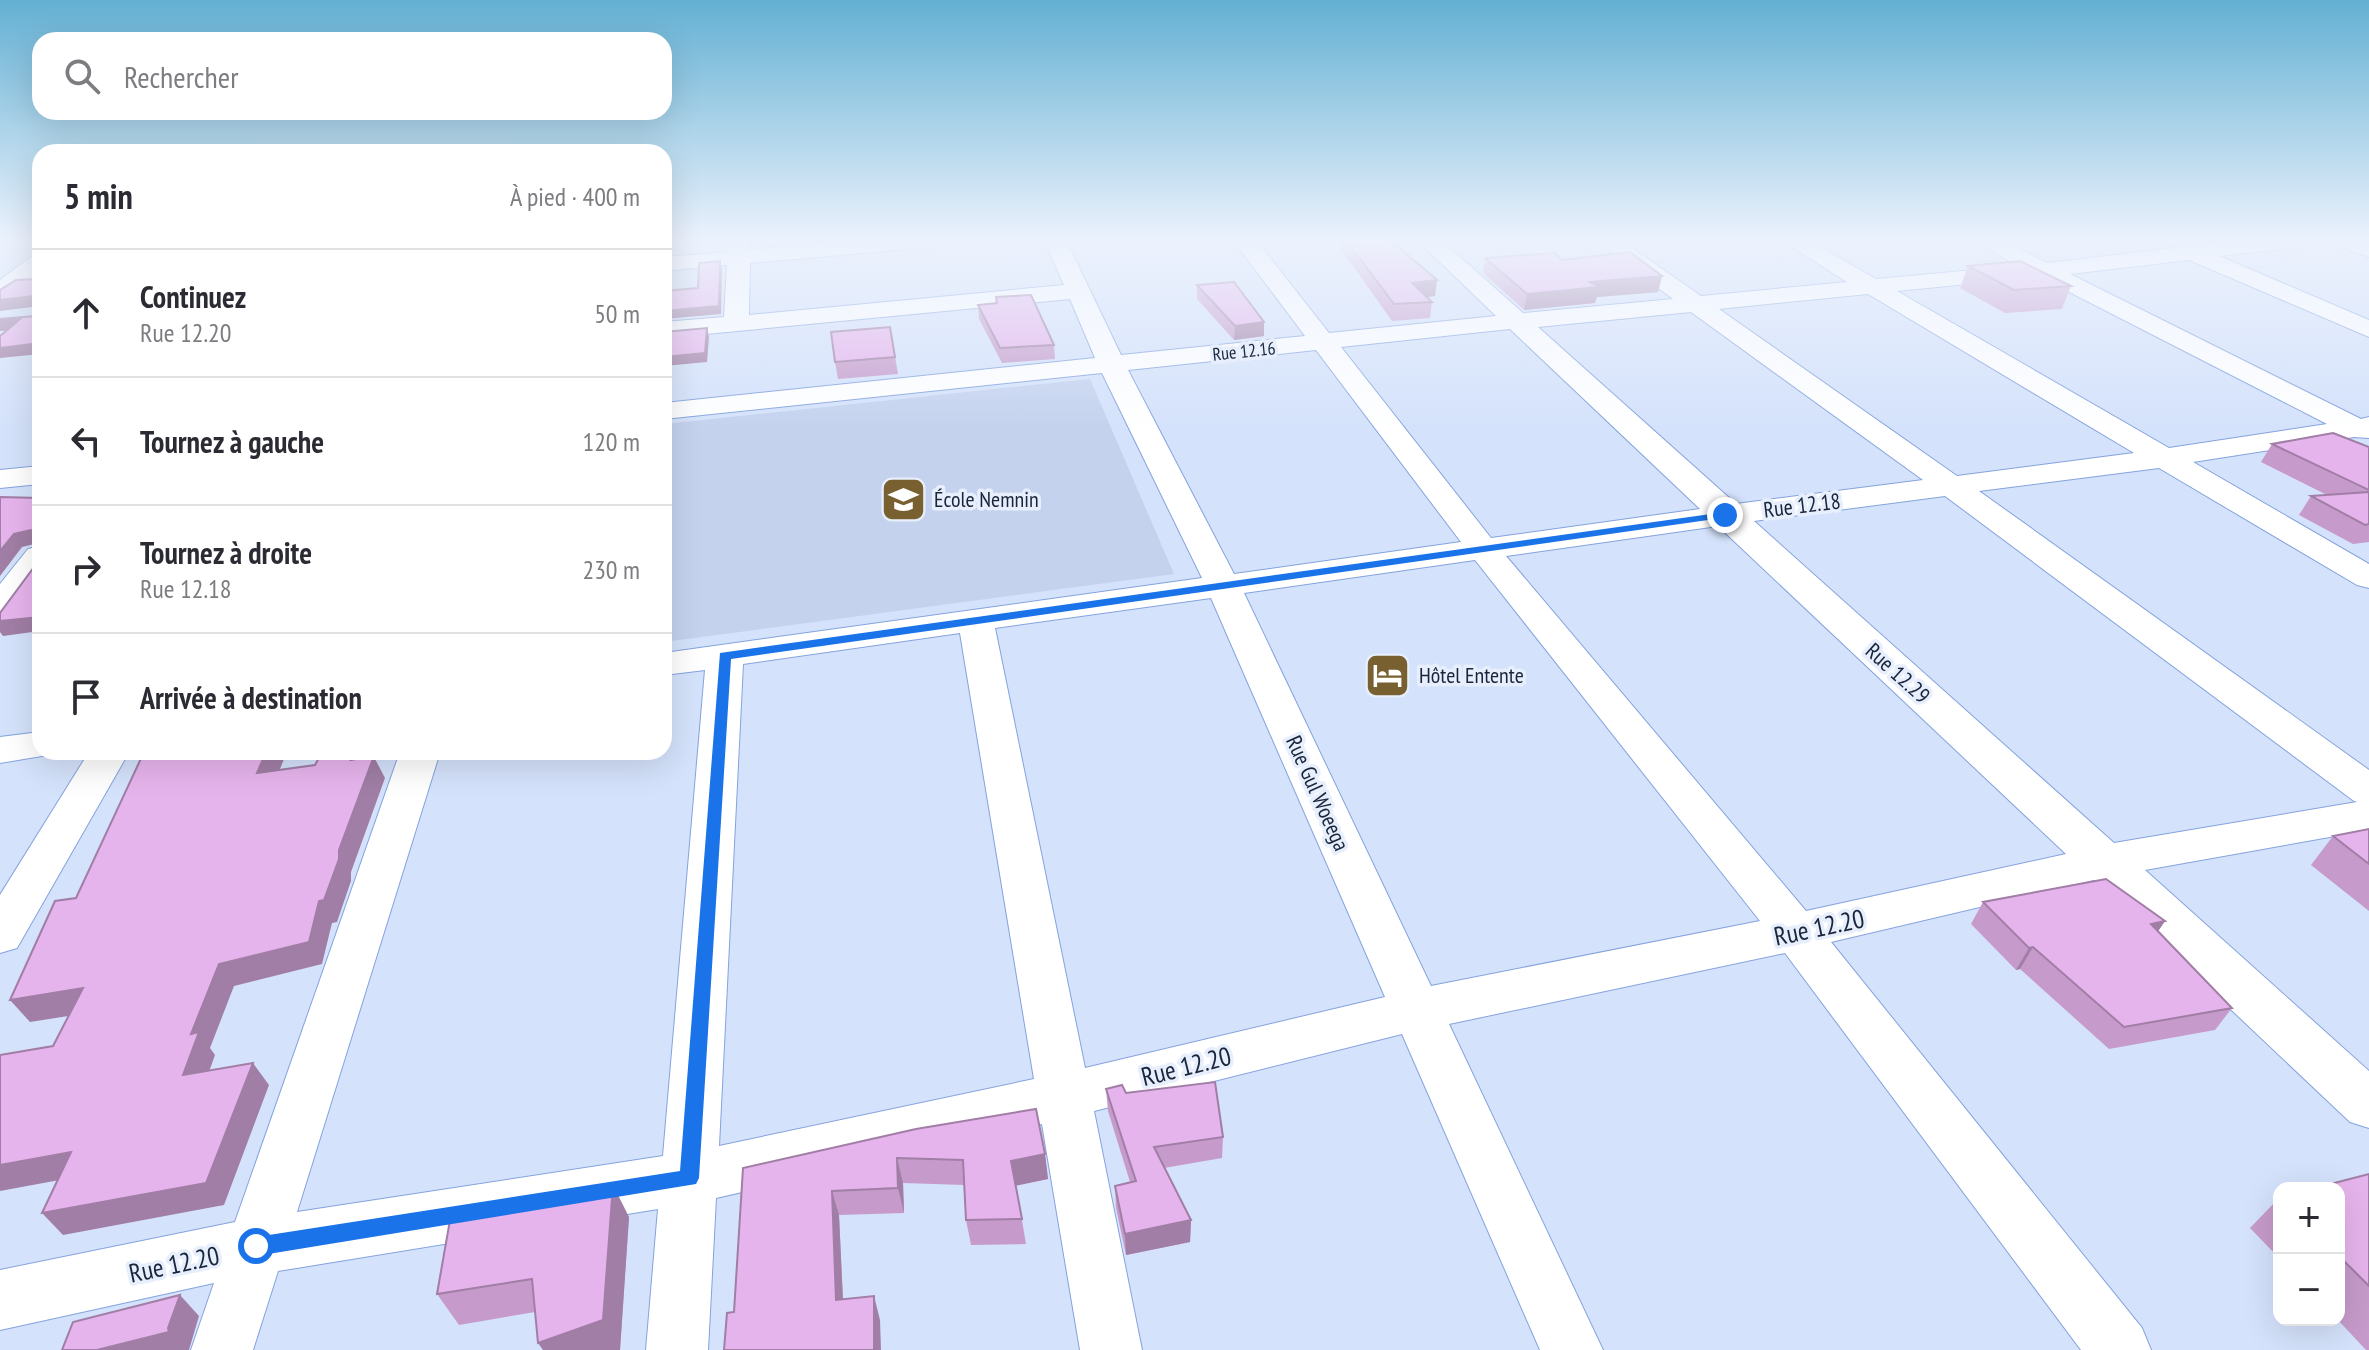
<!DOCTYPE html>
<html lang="fr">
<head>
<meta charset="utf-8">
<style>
	body { margin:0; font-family:"PT Sans Narrow",sans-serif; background:#f2f2f3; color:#2b2b33 }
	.controls { position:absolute; right:24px; bottom:24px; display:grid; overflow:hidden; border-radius:16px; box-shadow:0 8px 32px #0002 }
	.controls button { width:72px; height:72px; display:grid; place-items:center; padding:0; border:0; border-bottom:2px solid #e1e1e2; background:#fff; color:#2b2b33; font:40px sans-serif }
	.stop { position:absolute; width:24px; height:24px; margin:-18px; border:6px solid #1a73e8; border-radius:50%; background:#fff }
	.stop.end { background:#1a73e8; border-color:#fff; box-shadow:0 2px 8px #0008 }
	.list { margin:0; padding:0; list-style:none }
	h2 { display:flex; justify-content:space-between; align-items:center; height:104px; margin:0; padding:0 32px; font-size:34px }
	h2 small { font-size:26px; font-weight:400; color:#7c7c81 }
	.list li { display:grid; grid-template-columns:52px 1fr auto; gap:24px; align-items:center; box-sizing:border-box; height:128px; padding:0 32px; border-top:2px solid #e1e1e2 }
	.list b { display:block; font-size:30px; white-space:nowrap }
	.list p { margin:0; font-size:26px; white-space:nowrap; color:#7c7c81 }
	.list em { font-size:26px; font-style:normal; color:#7c7c81 }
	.icon { flex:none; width:44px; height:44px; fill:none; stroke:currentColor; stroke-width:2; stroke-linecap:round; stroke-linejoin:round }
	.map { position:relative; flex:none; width:2369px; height:1350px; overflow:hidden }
	.search { position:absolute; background:#fff; box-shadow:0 8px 32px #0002; left:32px; top:32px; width:640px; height:88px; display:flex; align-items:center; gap:20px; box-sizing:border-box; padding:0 28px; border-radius:24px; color:#7c7c81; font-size:30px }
	.panel { position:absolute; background:#fff; box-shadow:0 8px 32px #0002; left:32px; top:144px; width:640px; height:616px; border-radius:24px }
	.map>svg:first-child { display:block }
	.built { fill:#c4d2ee }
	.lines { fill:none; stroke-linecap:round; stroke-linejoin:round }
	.minor-casing { stroke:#84a3de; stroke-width:2 }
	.minor { fill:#fff; fill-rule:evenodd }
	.wall { fill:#c69bcb }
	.shaded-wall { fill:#a17ea5 }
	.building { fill:#e6b4ec; stroke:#a17ea5; stroke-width:2 }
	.route { fill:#1a73e8 }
	.labels { text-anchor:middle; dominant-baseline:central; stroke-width:7; stroke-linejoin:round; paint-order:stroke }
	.far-street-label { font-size:18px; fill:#19253c; stroke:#e8effc }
	.poi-label { font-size:22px; fill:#19253c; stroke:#e8effc; text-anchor:start }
	.street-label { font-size:22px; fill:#19253c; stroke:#e8effc }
	.near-street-label { font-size:26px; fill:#19253c; stroke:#e8effc }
</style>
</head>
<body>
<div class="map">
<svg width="2369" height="1350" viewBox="0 0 2369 1350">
	<rect width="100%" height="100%" fill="#d4e2fb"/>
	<!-- built -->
	<path class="built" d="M1090 379 1174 574 664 642V424Z"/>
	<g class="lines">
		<defs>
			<g id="minor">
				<path d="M728 240H750V250L854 240H943L932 247 750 263 749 315 1064 285 1044 240H1066L1121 355 1305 336 1233 240H1256L1329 333 1496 316 1417 240H1441L1523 313 1673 299 1595 240H1621L1701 296 1847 282 1781 240H1808L1876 279 2018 266 1973 240H2002L2047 263 2242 240H2313L2302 247 2219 256 2369 320V337L2189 260 2070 274 2361 419 2369 417V438L2354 437 2193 462 2369 564V588L2357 585 2159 468 1979 491 2369 770V830L2145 870 2369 1071V1128L2350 1122 2094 880 1831 942 2142 1328 2151 1350H2081L1785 953 1449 1024 1603 1350H1540L1402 1034 1094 1111 1142 1350H1080L1042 1124 716 1198 708 1350H646L658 1209 278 1271 253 1350H191L214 1283 0 1330V1270L235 1222 400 752H440L297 1212 663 1156 705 670 664 675V653L1202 578 1102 373 664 419V403L1095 358 1070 299 664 338V322L724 317 727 265 664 271V257L727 252ZM2040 277 2327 424 2169 448 1897 291ZM1868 294 2134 453 1957 476 1719 309ZM1691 312 1923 480 1736 504 1538 327ZM1510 329 1700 509 1491 538 1341 347ZM1316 350 1461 542 1234 574 1128 370ZM1945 496 2354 801 2357 802 2114 843 1754 521ZM1718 526 2066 854 1806 911 1506 556ZM1475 560 1760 921 1431 986 1244 593ZM1211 598 1385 997 1085 1068 995 628ZM960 633 1034 1079 719 1146 743 664Z"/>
				<path d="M2333 240 2369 242V257L2336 245Z"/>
				<path d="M40 254V272L8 296 0 298V280L32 256Z"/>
				<path d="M40 466V484L0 488V470Z"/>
				<path d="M40 546V579L13 615 0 618V584L28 549Z"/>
				<path d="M40 732V752H56L54 754 0 763V737Z"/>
				<path d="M89 752H129L17 948 0 953V895Z"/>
			</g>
		</defs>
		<!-- minor casing -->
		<use href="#minor" class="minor-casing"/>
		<!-- minor -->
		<use href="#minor" class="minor"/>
	</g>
	<!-- wall -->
	<g class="wall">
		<path d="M1341 240H1390L1437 280 1435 296 1427 297 1432 302 1430 318 1392 321 1341 249Z"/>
		<path d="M1485 258 1562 260 1662 276 1658 292 1597 297 1595 303 1524 310 1483 273Z"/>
		<path d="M1968 266 2071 286 2062 309 2005 313 1960 288Z"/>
		<path d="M1197 285 1264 322V336L1234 340 1197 299Z"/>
		<path d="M978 305 1054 345 1055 359 1002 363 979 319Z"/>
		<path d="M890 327 898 374 838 379 835 362Z"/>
		<path d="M2272 444 2369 447V542L2353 544 2299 515 2311 496 2327 495 2261 462Z"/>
		<path d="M2369 829V911L2311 865 2333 836Z"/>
		<path d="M1983 902 2165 921 2158 931 2232 1008 2215 1030 2109 1049 2020 969 2016 970 1971 924Z"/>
		<path d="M1106 1089 1126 1093 1223 1137 1222 1158 1164 1168 1191 1220 1190 1242 1126 1255 1116 1208 1115 1186 1130 1182 1108 1111Z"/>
		<path d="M916 1129 1045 1154 1048 1179 1016 1185 1026 1244 971 1245 966 1220 964 1185 903 1183 904 1213 839 1215 843 1299 880 1320 734 1312 743 1168Z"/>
		<path d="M2369 1174V1350H2366L2338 1320H2339V1188Z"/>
		<path d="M2279 1198V1258L2250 1228Z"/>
		<path d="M629 1217 620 1350H543L535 1312 459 1325 437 1294Z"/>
	</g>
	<!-- shaded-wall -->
	<g class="shaded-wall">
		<path d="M720 261 722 269 721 314 664 319V311L719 306Z"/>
		<path d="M1662 276 1658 292 1597 297 1595 303 1524 310 1527 294 1590 282Z"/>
		<path d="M1437 280 1435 296 1410 299 1412 283Z"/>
		<path d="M34 296 40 306 0 311V300Z"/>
		<path d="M20 319 26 329 0 331V321Z"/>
		<path d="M1264 322V336L1234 340 1235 326Z"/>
		<path d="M707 328 709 337 707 362 664 366V357Z"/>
		<path d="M40 343V354L0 358V348Z"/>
		<path d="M31 530 39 543 22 547 0 576V551L14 534Z"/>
		<path d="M40 617V631L3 636 0 632V621Z"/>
		<path d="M266 752H287L269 795 257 773Z"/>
		<path d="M355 752H377L374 757 385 778 351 872V881L337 922 332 923 322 964 234 986 210 1048 215 1055 200 1097 183 1075 191 1034 219 964 319 901 339 850 351 760Z"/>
		<path d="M2165 921 2150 943 2151 924Z"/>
		<path d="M2033 947 2020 969 2016 970 2029 948Z"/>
		<path d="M83 988 100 1011 30 1022 10 1000Z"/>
		<path d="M253 1063 269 1085 224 1205 63 1235 42 1213Z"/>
		<path d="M71 1152 92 1174 0 1191V1165Z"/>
		<path d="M1045 1154 1048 1179 1015 1186 1011 1161Z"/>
		<path d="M897 1158 903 1183 904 1213 898 1188Z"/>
		<path d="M613 1185 629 1217 620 1350H543L538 1343Z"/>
		<path d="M832 1191 839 1215 844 1324 836 1300Z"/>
		<path d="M1191 1220 1190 1242 1126 1255 1125 1234Z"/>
		<path d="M180 1295 199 1316 189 1350H97L168 1328Z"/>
		<path d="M874 1296 880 1320 881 1350H874Z"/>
	</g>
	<!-- building -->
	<g class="building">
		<path d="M1346 240H1390L1437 280 1412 283 1432 302 1394 304Z"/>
		<path d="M1630 252 1662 276 1590 282 1599 287 1527 294 1485 258 1555 253 1562 260Z"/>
		<path d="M720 261 719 306 664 311V291L698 288 699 263Z"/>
		<path d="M2020 261 2071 286 2014 290 1968 266Z"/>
		<path d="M40 275V343L0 348V336L20 319 0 321V319L35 316 37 313 38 299 34 296 0 300V290L16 280 35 279Z"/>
		<path d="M1234 282 1264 322 1235 326 1197 285Z"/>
		<path d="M1031 295 1054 345 1000 348 978 305 997 303 996 297Z"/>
		<path d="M890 327 895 357 835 362 831 332Z"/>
		<path d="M707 328 705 353 664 357V332Z"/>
		<path d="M2333 433 2369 447V490L2272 444Z"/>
		<path d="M2369 492V524L2365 525 2311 496Z"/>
		<path d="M0 497 40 498V617L0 621V613L34 567 38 550 35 548V533L31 530 14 534 0 551Z"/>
		<path d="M144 752H266L257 773 315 765 322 752H355L351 760 374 756 339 850V859L324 900 319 901 309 942 219 964 191 1034 199 1032 183 1075 253 1063 206 1183 42 1213 71 1152 0 1165V1055L53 1046 83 988 10 1000 55 901 76 898Z"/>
		<path d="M2369 829V864L2333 836Z"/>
		<path d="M2106 879 2165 921 2151 924 2232 1008 2124 1027 2033 947 2029 948 1983 902Z"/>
		<path d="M1215 1082 1223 1137 1154 1147 1191 1220 1125 1234 1115 1186 1136 1181 1106 1089 1122 1085 1126 1093Z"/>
		<path d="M1036 1109 1045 1154 1011 1161 1022 1219 966 1220 963 1160 897 1158 898 1188 832 1191 836 1300 874 1296V1350H724L727 1313 734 1312 743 1168 916 1129Z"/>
		<path d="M2369 1174V1286L2339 1256V1188H2315Z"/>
		<path d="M613 1185 603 1320 538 1343 532 1279 437 1294 450 1220 538 1197Z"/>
		<path d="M180 1295 168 1328 169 1332 97 1350H62L73 1322Z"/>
	</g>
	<!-- sky -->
	<linearGradient id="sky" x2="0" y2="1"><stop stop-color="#63b0d3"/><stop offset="0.56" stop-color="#ecf2fd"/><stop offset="1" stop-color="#ecf2fd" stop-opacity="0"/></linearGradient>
	<rect width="2369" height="429" fill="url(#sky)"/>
	<!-- route -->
	<path class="route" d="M1725 512H1729V517L731 659 699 1178 696 1184 256 1256 249 1253 246 1246 249 1240 256 1237 680 1171 720 653Z"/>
	<!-- icons -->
	<defs>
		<symbol id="school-square" viewBox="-11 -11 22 22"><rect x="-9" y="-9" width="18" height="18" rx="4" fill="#786031" stroke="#e8effc"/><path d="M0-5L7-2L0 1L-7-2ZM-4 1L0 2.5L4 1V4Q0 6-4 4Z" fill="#fff"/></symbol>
		<symbol id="hotel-square" viewBox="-11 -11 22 22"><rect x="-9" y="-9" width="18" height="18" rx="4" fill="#786031" stroke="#e8effc"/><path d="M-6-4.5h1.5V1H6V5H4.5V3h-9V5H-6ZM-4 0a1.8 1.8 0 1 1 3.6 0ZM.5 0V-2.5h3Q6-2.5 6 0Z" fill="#fff"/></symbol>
	</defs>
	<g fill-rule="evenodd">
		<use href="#school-square" x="878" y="474" width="51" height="51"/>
		<use href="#hotel-square" x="1362" y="650" width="51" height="51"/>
	</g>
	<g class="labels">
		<!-- far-street labels -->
		<g class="far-street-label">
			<text transform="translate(1244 351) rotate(-6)">Rue 12.16</text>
		</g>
		<!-- poi labels -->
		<g class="poi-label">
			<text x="934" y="499">École Nemnin</text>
			<text x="1419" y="675">Hôtel Entente</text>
		</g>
		<!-- street labels -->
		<g class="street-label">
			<text transform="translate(1802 505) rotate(-7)">Rue 12.18</text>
			<text transform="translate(1898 673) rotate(42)">Rue 12.29</text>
			<text transform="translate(1318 793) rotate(66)">Rue Gul Woeega</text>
		</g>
		<!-- near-street labels -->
		<g class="near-street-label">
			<text transform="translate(1819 927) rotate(-12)">Rue 12.20</text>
			<text transform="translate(1186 1066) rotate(-14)">Rue 12.20</text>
			<text transform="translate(174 1264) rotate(-12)">Rue 12.20</text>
		</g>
	</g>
</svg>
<div class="controls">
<button>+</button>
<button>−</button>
</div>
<div class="stop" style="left:256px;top:1246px"></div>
<div class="stop end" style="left:1725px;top:515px"></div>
<div class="search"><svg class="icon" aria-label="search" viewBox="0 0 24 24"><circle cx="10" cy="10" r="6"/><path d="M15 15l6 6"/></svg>Rechercher</div>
<section class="panel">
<h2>5 min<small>À pied · 400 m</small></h2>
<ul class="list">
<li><svg class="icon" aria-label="ahead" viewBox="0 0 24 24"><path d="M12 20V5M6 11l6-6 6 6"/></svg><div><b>Continuez</b><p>Rue 12.20</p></div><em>50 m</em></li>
<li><svg class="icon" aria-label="left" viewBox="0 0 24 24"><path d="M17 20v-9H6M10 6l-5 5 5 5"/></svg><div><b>Tournez à gauche</b></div><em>120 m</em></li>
<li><svg class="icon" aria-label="right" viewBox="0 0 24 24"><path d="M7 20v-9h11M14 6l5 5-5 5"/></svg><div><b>Tournez à droite</b><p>Rue 12.18</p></div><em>230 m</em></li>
<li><svg class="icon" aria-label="arrive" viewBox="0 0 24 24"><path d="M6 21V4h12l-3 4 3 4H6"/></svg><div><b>Arrivée à destination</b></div></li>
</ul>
</section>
</div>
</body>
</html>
